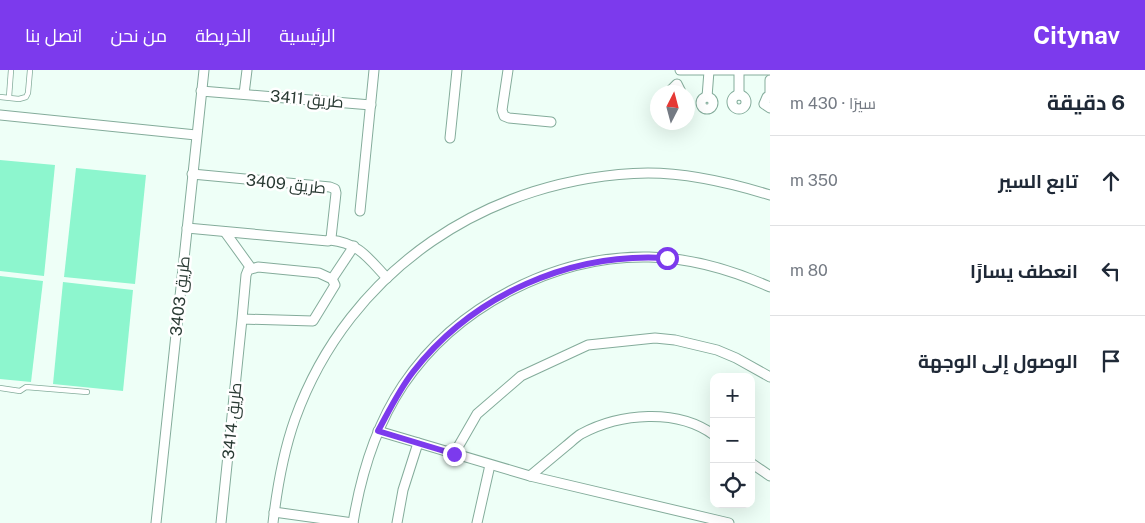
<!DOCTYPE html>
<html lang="ar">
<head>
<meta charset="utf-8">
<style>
	body { margin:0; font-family:"Public Sans",Cairo,sans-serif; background:#f2f2f3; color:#1f2937; direction:rtl }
	.controls { position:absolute; right:15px; bottom:15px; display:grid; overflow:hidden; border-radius:10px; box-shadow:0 5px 20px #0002 }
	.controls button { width:45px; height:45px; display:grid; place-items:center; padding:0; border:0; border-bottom:1px solid #e0e1e3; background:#fff; color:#1f2937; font:25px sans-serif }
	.compass { position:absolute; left:650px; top:15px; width:45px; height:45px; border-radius:50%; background:#fff; box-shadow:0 5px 20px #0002; rotate:6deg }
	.stop { position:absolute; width:15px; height:15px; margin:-11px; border:4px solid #7c3aed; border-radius:50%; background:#fff }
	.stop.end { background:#7c3aed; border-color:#fff; box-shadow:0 1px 5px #0008 }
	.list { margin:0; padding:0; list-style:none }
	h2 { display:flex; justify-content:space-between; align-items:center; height:65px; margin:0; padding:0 20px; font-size:21px }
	h2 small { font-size:16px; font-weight:400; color:#747a83 }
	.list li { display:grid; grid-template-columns:32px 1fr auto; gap:15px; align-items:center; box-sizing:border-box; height:90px; padding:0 20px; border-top:1px solid #e0e1e3 }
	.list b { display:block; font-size:19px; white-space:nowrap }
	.list em { font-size:16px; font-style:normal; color:#747a83 }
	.icon { flex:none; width:28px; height:28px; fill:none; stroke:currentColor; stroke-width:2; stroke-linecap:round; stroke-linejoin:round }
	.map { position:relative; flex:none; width:770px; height:453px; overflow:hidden; direction:ltr }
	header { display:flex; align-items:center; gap:30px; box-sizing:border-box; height:70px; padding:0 25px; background:#7c3aed; color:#fff }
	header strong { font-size:24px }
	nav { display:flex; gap:28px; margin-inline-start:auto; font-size:18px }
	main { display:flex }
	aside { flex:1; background:#fff }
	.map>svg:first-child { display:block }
	.green { fill:#8df6ce }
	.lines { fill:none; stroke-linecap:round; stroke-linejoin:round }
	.lane-casing { stroke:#84ac9b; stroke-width:6 }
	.street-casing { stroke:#84ac9b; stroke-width:11 }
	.lane { stroke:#fff; stroke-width:4.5 }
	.street { stroke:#fff; stroke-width:9 }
	.route { stroke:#7c3aed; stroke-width:6 }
	.labels { text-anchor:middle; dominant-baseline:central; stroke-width:5; stroke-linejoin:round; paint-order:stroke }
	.street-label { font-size:16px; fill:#293a33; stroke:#fff }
</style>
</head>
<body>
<header>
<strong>Citynav</strong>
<nav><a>الرئيسية</a><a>الخريطة</a><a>من نحن</a><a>اتصل بنا</a></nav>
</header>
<main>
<aside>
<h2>6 دقيقة<small>سيرًا · 430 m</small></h2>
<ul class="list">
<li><svg class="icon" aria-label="ahead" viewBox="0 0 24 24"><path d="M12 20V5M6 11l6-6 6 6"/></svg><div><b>تابع السير</b></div><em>350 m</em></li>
<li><svg class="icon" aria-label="left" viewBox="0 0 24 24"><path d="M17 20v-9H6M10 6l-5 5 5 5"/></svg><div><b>انعطف يسارًا</b></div><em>80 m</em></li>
<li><svg class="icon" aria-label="arrive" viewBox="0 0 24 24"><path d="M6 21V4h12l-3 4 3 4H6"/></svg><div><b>الوصول إلى الوجهة</b></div></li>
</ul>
</aside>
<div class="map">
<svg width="770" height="453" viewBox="0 0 770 453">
	<rect width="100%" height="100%" fill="#eefff7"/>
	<!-- green -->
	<g class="green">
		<path d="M0 90 55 95 44 206 0 201Z"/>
		<path d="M76 98 146 105 135 214 64 207Z"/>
		<path d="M0 206 43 211 31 312 0 309Z"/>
		<path d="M63 212 133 220 123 321 53 314Z"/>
	</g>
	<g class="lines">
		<defs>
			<g id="lane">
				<path d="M0 27 19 29 26 27 28 23 30 0"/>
				<path d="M9 27 11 0"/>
				<path d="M0 318 20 321 26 317 87 322"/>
			</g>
			<g id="street">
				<path d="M508 0 502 40 504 46 509 48 551 52"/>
				<path d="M680 0H770"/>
				<path d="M739 1V25"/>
				<path d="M201 21 371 35"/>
				<path d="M669 22 677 14 681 22"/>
				<path d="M244 24 247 0"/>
				<circle cx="739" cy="32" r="7"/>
				<path d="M770 26 767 27 764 34 770 38"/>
				<path d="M770 26V10"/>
				<circle cx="707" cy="33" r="6"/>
				<path d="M707 27 709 1"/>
				<path d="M0 45 196 65"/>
				<path d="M450 68 457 0"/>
				<path d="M360 141 374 0"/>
				<path d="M187 158 328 171 331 168 336 123 335 119 330 117 192 104"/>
				<path d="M225 162 251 198"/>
				<path d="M330 170C359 173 368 188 387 208"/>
				<path d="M332 209 354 176"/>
				<path d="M378 361 530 406 729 453"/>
				<path d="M454 384 477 344 521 306 588 275 655 268 675 270 717 280 736 288 770 307"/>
				<path d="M751 393 770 406"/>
				<path d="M530 406C542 396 554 386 566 376 571 372 576 367 581 364 620 343 677 338 714 365"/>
				<path d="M274 442 353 453"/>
				<path d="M156 453 204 0"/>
				<path d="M221 453 242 249 246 205 248 200 258 197 319 203 332 209 335 215 313 251 242 249"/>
				<path d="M273 453C277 418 283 383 295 349 349 199 490 106 648 103 689 103 731 113 770 125"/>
				<path d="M353 453C361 404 375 357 403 315 456 236 555 185 649 187 691 188 732 200 770 217"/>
				<path d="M397 453 403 420 418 373"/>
				<path d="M477 453 490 395"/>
			</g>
		</defs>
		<!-- lane casing -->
		<use href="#lane" class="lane-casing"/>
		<!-- street casing -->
		<use href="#street" class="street-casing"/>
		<!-- lane -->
		<use href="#lane" class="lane"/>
		<!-- street -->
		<use href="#street" class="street"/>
	</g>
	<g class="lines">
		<!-- route -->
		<path class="route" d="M454 384 378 361C389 341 399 320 413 302 473 225 570 182 667 188"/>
	</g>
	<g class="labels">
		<!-- street labels -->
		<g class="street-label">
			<text transform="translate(307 29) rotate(5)">طريق 3411</text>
			<text transform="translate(286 114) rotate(6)">طريق 3409</text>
			<text transform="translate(180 226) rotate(-84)">طريق 3403</text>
			<text transform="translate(232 351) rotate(-84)">طريق 3414</text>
		</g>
	</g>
</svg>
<div class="controls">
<button>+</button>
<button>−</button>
<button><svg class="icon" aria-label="locate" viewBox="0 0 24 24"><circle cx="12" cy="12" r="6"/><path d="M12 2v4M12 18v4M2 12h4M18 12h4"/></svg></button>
</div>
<svg class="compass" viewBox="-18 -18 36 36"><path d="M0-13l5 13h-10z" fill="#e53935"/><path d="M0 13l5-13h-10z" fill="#747a83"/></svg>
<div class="stop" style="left:667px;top:188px"></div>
<div class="stop end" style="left:454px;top:384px"></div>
</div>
</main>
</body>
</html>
